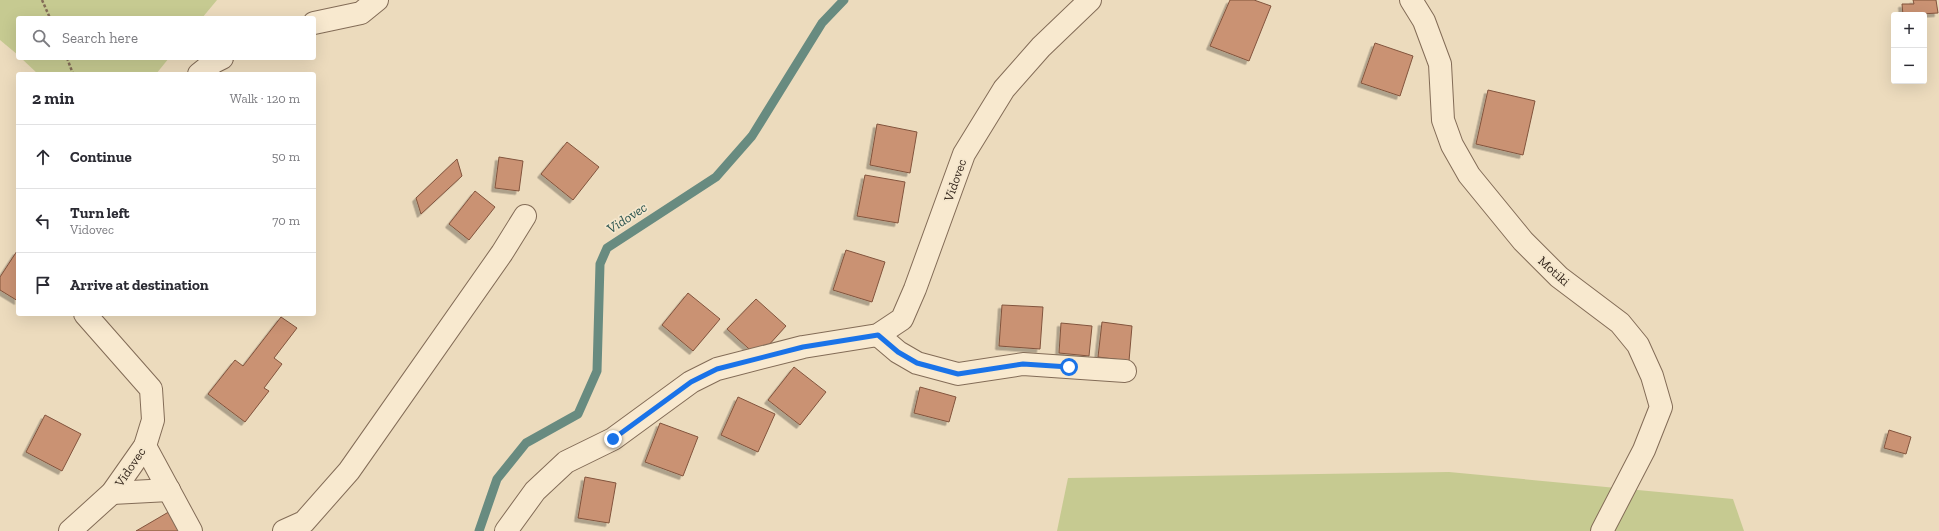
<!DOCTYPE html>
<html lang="en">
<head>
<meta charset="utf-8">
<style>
	body { margin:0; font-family:"Zilla Slab",serif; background:#f2f2f3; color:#2b2b33 }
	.controls { position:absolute; right:12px; top:12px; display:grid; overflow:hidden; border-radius:4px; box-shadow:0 4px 16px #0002 }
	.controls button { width:36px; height:36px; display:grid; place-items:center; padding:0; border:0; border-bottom:1px solid #e1e1e2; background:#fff; color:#2b2b33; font:20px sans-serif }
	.stop { position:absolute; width:12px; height:12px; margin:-9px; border:3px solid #1a73e8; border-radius:50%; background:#fff }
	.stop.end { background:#1a73e8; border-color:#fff; box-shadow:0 1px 4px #0008 }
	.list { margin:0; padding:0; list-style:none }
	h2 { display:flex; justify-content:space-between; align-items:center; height:52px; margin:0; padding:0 16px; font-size:17px }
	h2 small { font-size:13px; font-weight:400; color:#7c7c81 }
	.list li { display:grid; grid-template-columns:26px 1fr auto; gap:12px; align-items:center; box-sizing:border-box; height:64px; padding:0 16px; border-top:1px solid #e1e1e2 }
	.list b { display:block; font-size:15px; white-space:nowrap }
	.list p { margin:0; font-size:13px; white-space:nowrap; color:#7c7c81 }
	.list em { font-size:13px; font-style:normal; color:#7c7c81 }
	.icon { flex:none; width:22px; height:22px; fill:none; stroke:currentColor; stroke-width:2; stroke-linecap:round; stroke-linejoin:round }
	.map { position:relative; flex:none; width:1939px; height:531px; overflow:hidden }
	.search { position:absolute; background:#fff; box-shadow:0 4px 16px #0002; left:16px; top:16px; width:300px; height:44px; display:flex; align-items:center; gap:10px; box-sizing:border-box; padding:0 14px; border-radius:4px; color:#7c7c81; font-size:15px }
	.panel { position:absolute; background:#fff; box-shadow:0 4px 16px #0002; left:16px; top:72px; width:300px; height:244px; border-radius:4px }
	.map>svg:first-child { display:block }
	.green { fill:#c6ca91 }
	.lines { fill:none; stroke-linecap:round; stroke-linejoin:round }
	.stream { stroke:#688b80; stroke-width:9 }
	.building { fill:#ca9273; stroke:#82543d; filter:url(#shadow) }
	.street-casing { stroke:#836c57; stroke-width:24 }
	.path { stroke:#836c57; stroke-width:2.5; stroke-dasharray:3 2; stroke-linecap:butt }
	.street { stroke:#f8e9cf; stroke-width:22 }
	.route { stroke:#1a73e8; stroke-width:5 }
	.labels { text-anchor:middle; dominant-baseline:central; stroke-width:3.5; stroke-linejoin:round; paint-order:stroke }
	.street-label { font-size:13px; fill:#33251b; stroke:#f4e6cc }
	.water-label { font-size:14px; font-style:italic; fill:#2a534e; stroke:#f4e6cc }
</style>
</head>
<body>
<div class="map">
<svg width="1939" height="531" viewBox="0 0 1939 531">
	<defs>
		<filter id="shadow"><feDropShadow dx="-3.5" dy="3.5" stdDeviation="0" flood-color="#0004"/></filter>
	</defs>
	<rect width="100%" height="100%" fill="#ecdbbd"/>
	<!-- green -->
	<g class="green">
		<path d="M0 0H217L202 18H18V55L0 40Z"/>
		<path d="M21 58H169L156 74H38Z"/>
		<path d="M1449 472 1733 499 1744 531H1057L1068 478Z"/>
	</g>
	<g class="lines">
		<!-- stream -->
		<path class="stream" d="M479 531 497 479 526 443 578 414 597 371 600 264 607 248 716 177 752 136 822 23 844 0"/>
	</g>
	<!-- building -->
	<g class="building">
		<path d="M1230 0H1254L1271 6 1249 61 1210 46Z"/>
		<path d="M1913 0H1936L1938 13 1903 15 1902 4H1914Z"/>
		<path d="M1375 43 1413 56 1400 96 1361 83Z"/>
		<path d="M1488 90 1535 101 1523 155 1476 144Z"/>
		<path d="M877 124 917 132 910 173 870 165Z"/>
		<path d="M567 142 599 167 573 200 541 174Z"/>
		<path d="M499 157 523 161 519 191 495 188Z"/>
		<path d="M457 159 462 176 421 214 416 198Z"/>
		<path d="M865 175 905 182 898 223 857 216Z"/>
		<path d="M475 191 495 207 469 240 449 224Z"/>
		<path d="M846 250 885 262 872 302 833 290Z"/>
		<path d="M17 251 18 252V301L0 290V277Z"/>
		<path d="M688 293 720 319 693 351 662 325Z"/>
		<path d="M756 299 786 326 758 357 727 329Z"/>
		<path d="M1002 305 1043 307 1040 349 999 346Z"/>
		<path d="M281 317 297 328 274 358 282 364 264 388 269 391 245 422 208 394 235 360 243 366Z"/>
		<path d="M1102 322 1132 326 1129 361 1098 357Z"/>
		<path d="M1061 323 1092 326 1089 356 1059 353Z"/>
		<path d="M794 367 826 392 800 425 768 400Z"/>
		<path d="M920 387 956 397 949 422 914 413Z"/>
		<path d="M738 397 775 414 758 452 721 435Z"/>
		<path d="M45 415 81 434 62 471 26 452Z"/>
		<path d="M660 423 698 437 683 476 645 462Z"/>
		<path d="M1889 430 1911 437 1906 454 1884 448Z"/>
		<path d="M585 477 616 483 609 523 578 518Z"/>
		<path d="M172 510 184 531H136Z"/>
	</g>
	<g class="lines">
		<defs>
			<g id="street">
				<path d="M1411 0 1424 21 1440 64 1443 120 1452 145 1469 175 1523 241 1559 277 1620 323 1638 345 1652 376 1661 407 1644 450 1602 531"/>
				<path d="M314 23 361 13 377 0"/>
				<path d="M199 74 214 62 222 58"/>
				<path d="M878 335 898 352 917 363 958 374 1023 364 1125 371"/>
				<path d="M145 446 191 531"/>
				<path d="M112 493 169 490"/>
				<path d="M70 531 112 493 145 446 153 420 151 389 85 314"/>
				<path d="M284 531 304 522 349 471 502 253 525 216"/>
				<path d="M506 531 535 491 566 462 613 439 691 382 717 369 803 347 878 335 902 319 915 289 964 154 1004 89 1041 47 1090 0"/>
			</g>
		</defs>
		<!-- street casing -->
		<use href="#street" class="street-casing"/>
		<!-- path -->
		<g class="path">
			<path d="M42 0 50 18"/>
			<path d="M67 58 73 74"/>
		</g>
		<!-- street -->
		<use href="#street" class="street"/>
	</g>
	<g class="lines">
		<!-- route -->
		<path class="route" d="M613 439 691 382 717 369 803 347 878 335 898 352 917 363 958 374 1023 364 1069 367"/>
	</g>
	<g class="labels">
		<!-- street labels -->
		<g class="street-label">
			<text transform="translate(955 180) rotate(-71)">Vidovec</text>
			<text transform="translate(1554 271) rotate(42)">Motiki</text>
			<text transform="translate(130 467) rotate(-56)">Vidovec</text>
		</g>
		<!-- water labels -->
		<g class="water-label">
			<text transform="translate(627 218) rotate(-33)">Vidovec</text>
		</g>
	</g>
</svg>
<div class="controls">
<button>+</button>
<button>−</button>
</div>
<div class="stop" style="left:1069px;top:367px"></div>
<div class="stop end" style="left:613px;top:439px"></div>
<div class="search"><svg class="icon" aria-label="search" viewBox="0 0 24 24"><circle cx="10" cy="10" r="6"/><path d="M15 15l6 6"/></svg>Search here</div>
<section class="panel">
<h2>2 min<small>Walk · 120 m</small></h2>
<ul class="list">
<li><svg class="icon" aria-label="ahead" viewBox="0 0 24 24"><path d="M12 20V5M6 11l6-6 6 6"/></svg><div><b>Continue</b></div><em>50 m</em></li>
<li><svg class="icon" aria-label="left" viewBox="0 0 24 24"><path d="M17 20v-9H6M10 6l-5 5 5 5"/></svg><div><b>Turn left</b><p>Vidovec</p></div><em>70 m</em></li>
<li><svg class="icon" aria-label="arrive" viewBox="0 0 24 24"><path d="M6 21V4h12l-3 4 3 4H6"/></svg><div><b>Arrive at destination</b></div></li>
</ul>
</section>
</div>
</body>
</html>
